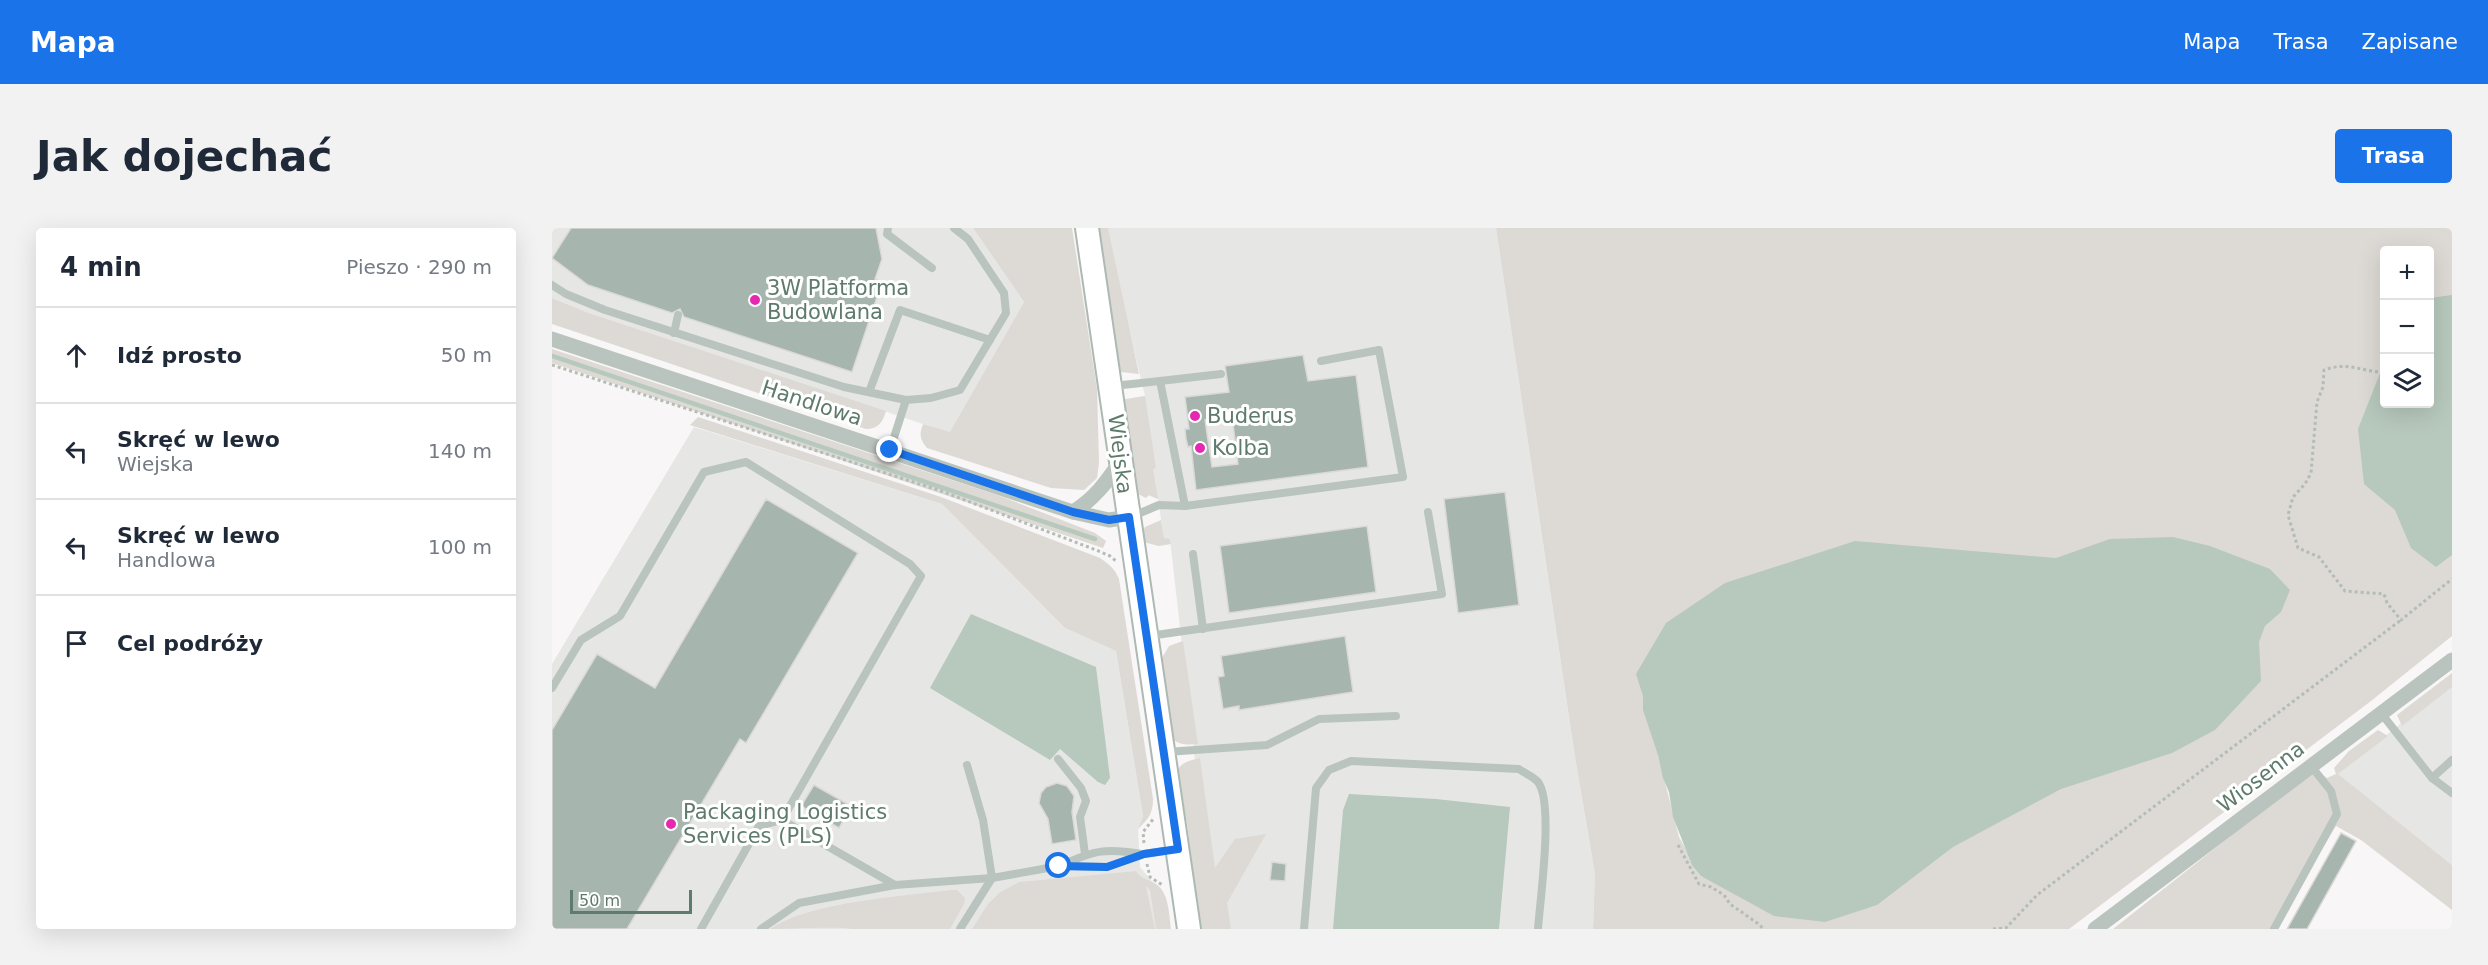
<!DOCTYPE html>
<html lang="pl">
<head>
<meta charset="utf-8">
<style>
	body { margin:0; font-family:"DejaVu Sans",sans-serif; background:#f2f2f3; color:#1f2937 }
	.controls { position:absolute; right:18px; top:18px; display:grid; overflow:hidden; border-radius:6px; box-shadow:0 6px 24px #0002 }
	.controls button { width:54px; height:54px; display:grid; place-items:center; padding:0; border:0; border-bottom:2px solid #e0e1e3; background:#fff; color:#1f2937; font:30px sans-serif }
	.scale { position:absolute; left:18px; bottom:15px; width:122px; box-sizing:border-box; padding-left:6px; border:3px solid #5e7b6d; border-top:0; font-size:16px; line-height:21px; white-space:nowrap; color:#5e7b6d; -webkit-text-stroke:4px #fff; paint-order:stroke }
	.stop { position:absolute; width:18px; height:18px; margin:-14px; border:4px solid #1a73e8; border-radius:50%; background:#fff }
	.stop.end { background:#1a73e8; border-color:#fff; box-shadow:0 2px 6px #0008 }
	.list { margin:0; padding:0; list-style:none }
	h2 { display:flex; justify-content:space-between; align-items:center; height:78px; margin:0; padding:0 24px; font-size:26px }
	h2 small { font-size:20px; font-weight:400; color:#747a83 }
	.list li { display:grid; grid-template-columns:39px 1fr auto; gap:18px; align-items:center; box-sizing:border-box; height:96px; padding:0 24px; border-top:2px solid #e0e1e3 }
	.list b { display:block; font-size:22px; white-space:nowrap }
	.list p { margin:0; font-size:20px; white-space:nowrap; color:#747a83 }
	.list em { font-size:20px; font-style:normal; color:#747a83 }
	.icon { flex:none; width:33px; height:33px; fill:none; stroke:currentColor; stroke-width:2; stroke-linecap:round; stroke-linejoin:round }
	.map { position:relative; flex:none; width:1900px; height:701px; overflow:hidden; border-radius:6px }
	header { display:flex; align-items:center; gap:36px; box-sizing:border-box; height:84px; padding:0 30px; background:#1a73e8; color:#fff }
	header strong { font-size:28px }
	nav { display:flex; gap:33px; margin-inline-start:auto; font-size:21px }
	.intro { display:flex; align-items:center; justify-content:space-between; box-sizing:border-box; height:144px; padding:0 36px }
	h1 { margin:0; font-size:42px }
	.button { padding:15px 27px; border-radius:6px; background:#1a73e8; color:#fff; font-size:21px; font-weight:700 }
	main { display:flex; gap:36px; padding:0 36px }
	aside { flex:1; background:#fff; border-radius:6px; box-shadow:0 6px 24px #0002 }
	.map>svg:first-child { display:block }
	.built { fill:#e6e7e5 }
	.green { fill:#dddad5; fill-rule:evenodd }
	.water { fill:#b7c8bc }
	.lines { fill:none; stroke-linecap:round; stroke-linejoin:round }
	.stream { stroke:#b7c8bc; stroke-width:4.5 }
	.building { fill:#a6b5ad; stroke:#dad8d8; stroke-width:1.5; fill-rule:evenodd }
	.secondary-casing { stroke:#adb9b3; stroke-width:26 }
	.path { stroke:#b3bcb7; stroke-width:3; stroke-dasharray:3 3; stroke-linecap:butt }
	.lane { stroke:#bac4bf; stroke-width:8 }
	.street { stroke:#bac4bf; stroke-width:15 }
	.secondary { stroke:#fff; stroke-width:22 }
	.route { stroke:#1a73e8; stroke-width:8 }
	.poi-dot { fill:#e628b1; stroke:#fff; stroke-width:2 }
	.labels { text-anchor:middle; dominant-baseline:central; stroke-width:6; stroke-linejoin:round; paint-order:stroke }
	.poi-label { font-size:21px; fill:#5e7b6d; stroke:#fff; text-anchor:start }
	.street-label { font-size:21px; fill:#5e7b6d; stroke:#fff }
</style>
</head>
<body>
<header>
<strong>Mapa</strong>
<nav><a>Mapa</a><a>Trasa</a><a>Zapisane</a></nav>
</header>
<div class="intro"><h1>Jak dojechać</h1><a class="button">Trasa</a></div>
<main>
<aside>
<h2>4 min<small>Pieszo · 290 m</small></h2>
<ul class="list">
<li><svg class="icon" aria-label="ahead" viewBox="0 0 24 24"><path d="M12 20V5M6 11l6-6 6 6"/></svg><div><b>Idź prosto</b></div><em>50 m</em></li>
<li><svg class="icon" aria-label="left" viewBox="0 0 24 24"><path d="M17 20v-9H6M10 6l-5 5 5 5"/></svg><div><b>Skręć w lewo</b><p>Wiejska</p></div><em>140 m</em></li>
<li><svg class="icon" aria-label="left" viewBox="0 0 24 24"><path d="M17 20v-9H6M10 6l-5 5 5 5"/></svg><div><b>Skręć w lewo</b><p>Handlowa</p></div><em>100 m</em></li>
<li><svg class="icon" aria-label="arrive" viewBox="0 0 24 24"><path d="M6 21V4h12l-3 4 3 4H6"/></svg><div><b>Cel podróży</b></div></li>
</ul>
</aside>
<div class="map">
<svg width="1900" height="701" viewBox="0 0 1900 701">
	<rect width="100%" height="100%" fill="#f8f6f6"/>
	<!-- built -->
	<g class="built">
		<path d="M0 0H421L472 74 398 205 37 85 0 70Z"/>
		<path d="M553 0H944L1023 529 1043 646 1041 701H662L618 311H612L606 271 587 264 573 171 593 168Z"/>
		<path d="M142 199 390 276 513 400 564 423 591 588 586 602 588 639 606 661 612 701H0V436Z"/>
		<path d="M1900 455V637L1785 546Z"/>
	</g>
	<!-- green -->
	<g class="green">
		<path d="M421 0H520L545 161 547 235 545 250 532 262 499 260 375 220C368 211 367 207 371 196L398 204 472 74Z"/>
		<path d="M543 0H556L587 146 569 144 564 141Z"/>
		<path d="M944 0H1900V79L1878 84V22H1832V176L1900 313V408L1819 473 1517 701H1041L1043 646 1023 529ZM1106 527 1162 653 1149 648 1127 609Z"/>
		<path d="M0 70 37 85 334 183C331 194 326 201 314 201L0 96Z"/>
		<path d="M0 121 448 268 543 305 554 313 551 320 0 135Z"/>
		<path d="M593 168 604 240 601 241 606 271 597 267 594 270 582 264 569 172Z"/>
		<path d="M146 189 389 269 548 330C557 336 563 341 567 351L601 571C601 586 596 591 586 601L591 588 564 423 513 400 390 276 138 197Z"/>
		<path d="M609 292 612 310 618 311 619 316 607 318 591 314 590 306 593 299Z"/>
		<path d="M631 413 646 516C633 517 627 517 618 509L607 435 617 418Z"/>
		<path d="M1900 445V459L1850 498 1845 487Z"/>
		<path d="M1826 502 1836 508 1786 546 1900 637V682L1809 612 1784 598 1722 701H1561L1762 542 1775 550 1784 546 1782 540 1797 523Z"/>
		<path d="M648 530 663 640 683 611 714 606 675 675 679 701H648L635 595 623 551C625 536 634 533 648 530Z"/>
		<path d="M584 643C589 651 596 651 604 656 617 664 617 687 619 701H604L598 662 594 658 603 701H420L436 676 447 665 467 654Z"/>
		<path d="M399 662H405L413 670 412 676 398 701H299C293 698 230 701 218 701 261 673 347 669 399 662Z"/>
	</g>
	<!-- water -->
	<g class="water">
		<path d="M1900 67V327L1884 339 1859 320 1843 282 1812 256 1806 201 1832 135V176H1878V70Z"/>
		<path d="M1621 309 1658 318 1718 341 1738 362 1729 384 1713 398 1707 414 1709 453 1663 502 1620 525 1509 561 1401 619 1325 677 1273 694 1222 688 1149 648 1140 637 1121 589 1117 564 1111 550 1106 527 1091 482V468L1084 446 1114 395 1173 355 1303 313 1504 330 1558 311Z"/>
		<path d="M419 386 544 439 558 550 553 557 546 554 508 521 498 532 378 460Z"/>
		<path d="M797 566 884 571 958 579 947 701H781L791 582Z"/>
	</g>
	<g class="lines">
		<!-- stream -->
		<path class="stream" d="M0 128 543 311"/>
	</g>
	<!-- building -->
	<g class="building">
		<path d="M19 0H324L330 31 323 51 330 54 300 144 132 89 128 81 120 85 36 57 0 30Z"/>
		<path d="M751 127 756 153 804 147 816 239 644 262 639 218 636 219 634 211 633 201H637L633 169 677 164 673 138ZM680 188 686 236 660 239 653 192Z"/>
		<path d="M953 264 967 377 906 385 892 271Z"/>
		<path d="M214 271 306 325 194 515 188 511 75 701H0V502L45 426 103 460Z"/>
		<path d="M815 298 824 364 677 385 668 318Z"/>
		<path d="M793 408 801 464 687 482V478L671 481 666 449 672 448 669 428Z"/>
		<path d="M505 555 515 558 522 568 520 584 524 612 500 616 496 591 487 575 489 565 494 559Z"/>
		<path d="M262 557 299 578 287 600 249 578Z"/>
		<path d="M1789 605 1804 613 1755 701H1735Z"/>
		<path d="M720 634 734 636 733 653 718 652Z"/>
	</g>
	<g class="lines">
		<defs>
			<path id="secondary" d="M535 0 637 701"/>
		</defs>
		<!-- secondary casing -->
		<use href="#secondary" class="secondary-casing"/>
		<!-- path -->
		<g class="path">
			<path d="M0 137 389 263 544 322 558 328 564 333"/>
			<path d="M1832 144C1809 144 1797 133 1772 142L1771 159 1765 174 1759 245 1753 256 1741 269 1736 287 1746 320 1767 329 1793 363 1832 366 1835 375 1849 392 1900 351"/>
			<path d="M592 615 591 604 602 590"/>
			<path d="M1126 617 1147 656 1159 659 1172 667 1178 676 1208 697 1211 701"/>
			<path d="M595 636 598 649 612 658"/>
			<path d="M1441 701 1454 700 1485 667 1849 392"/>
		</g>
		<!-- lane -->
		<g class="lane">
			<path d="M336 0 335 6 380 40"/>
			<path d="M0 57 14 66 53 82 292 159 354 172 379 170 408 162 454 85 452 65 416 11 402 0"/>
			<path d="M122 105 126 87"/>
			<path d="M608 153 669 146"/>
			<path d="M561 158 608 153 633 278"/>
			<path d="M317 164 348 82 438 112"/>
			<path d="M338 222 354 172"/>
			<path d="M581 288 607 277 633 278 851 249 827 122 769 133"/>
			<path d="M641 326 651 401"/>
			<path d="M597 408 890 366 876 284"/>
			<path d="M0 460 29 412 68 388 152 244 194 234 358 336 369 348 230 592 343 657"/>
			<path d="M1829 485 1880 550 1900 565"/>
			<path d="M614 524 715 517 767 491 844 488"/>
			<path d="M506 531 529 560 534 573 528 589 533 626"/>
			<path d="M1880 550 1900 532"/>
			<path d="M510 637C543 622 554 620 590 626"/>
			<path d="M149 701 207 598 230 592"/>
			<path d="M209 701 247 675 343 657 440 650 507 638 555 639 592 626 624 621"/>
			<path d="M408 701 440 650 431 592 415 537"/>
			<path d="M752 701 764 560 777 542 799 533 967 541C972 545 982 549 986 554 1002 575 988 672 986 701"/>
			<path d="M1722 701 1785 586 1779 563 1759 538"/>
		</g>
		<!-- street -->
		<g class="street">
			<path d="M0 111 521 284 557 292 577 289"/>
			<path d="M521 284C543 270 554 255 568 234"/>
			<path d="M1543 701 1900 432"/>
		</g>
		<!-- secondary -->
		<use href="#secondary" class="secondary"/>
	</g>
	<g class="lines">
		<!-- route -->
		<path class="route" d="M338 222 521 284 557 292 577 289 626 621 592 626 555 639 507 638"/>
	</g>
	<!-- markers -->
	<g class="poi-dot">
		<circle cx="203" cy="72" r="6"/>
		<circle cx="643" cy="188" r="6"/>
		<circle cx="648" cy="220" r="6"/>
		<circle cx="119" cy="596" r="6"/>
	</g>
	<g class="labels">
		<!-- poi labels -->
		<g class="poi-label">
			<text x="215" y="60">3W Platforma<tspan x="215" dy="24">Budowlana</tspan></text>
			<text x="655" y="188">Buderus</text>
			<text x="660" y="220">Kolba</text>
			<text x="131" y="584">Packaging Logistics<tspan x="131" dy="24">Services (PLS)</tspan></text>
		</g>
		<!-- street labels -->
		<g class="street-label">
			<text transform="translate(260 175) rotate(18)">Handlowa</text>
			<text transform="translate(568 226) rotate(83)">Wiejska</text>
			<text transform="translate(1709 549) rotate(-37)">Wiosenna</text>
		</g>
	</g>
</svg>
<div class="controls">
<button>+</button>
<button>−</button>
<button><svg class="icon" aria-label="layers" viewBox="0 0 24 24"><path d="M12 4l9 5-9 5-9-5zM3 14l9 5 9-5"/></svg></button>
</div>
<div class="scale">50 m</div>
<div class="stop" style="left:507px;top:638px"></div>
<div class="stop end" style="left:338px;top:222px"></div>
</div>
</main>
</body>
</html>
